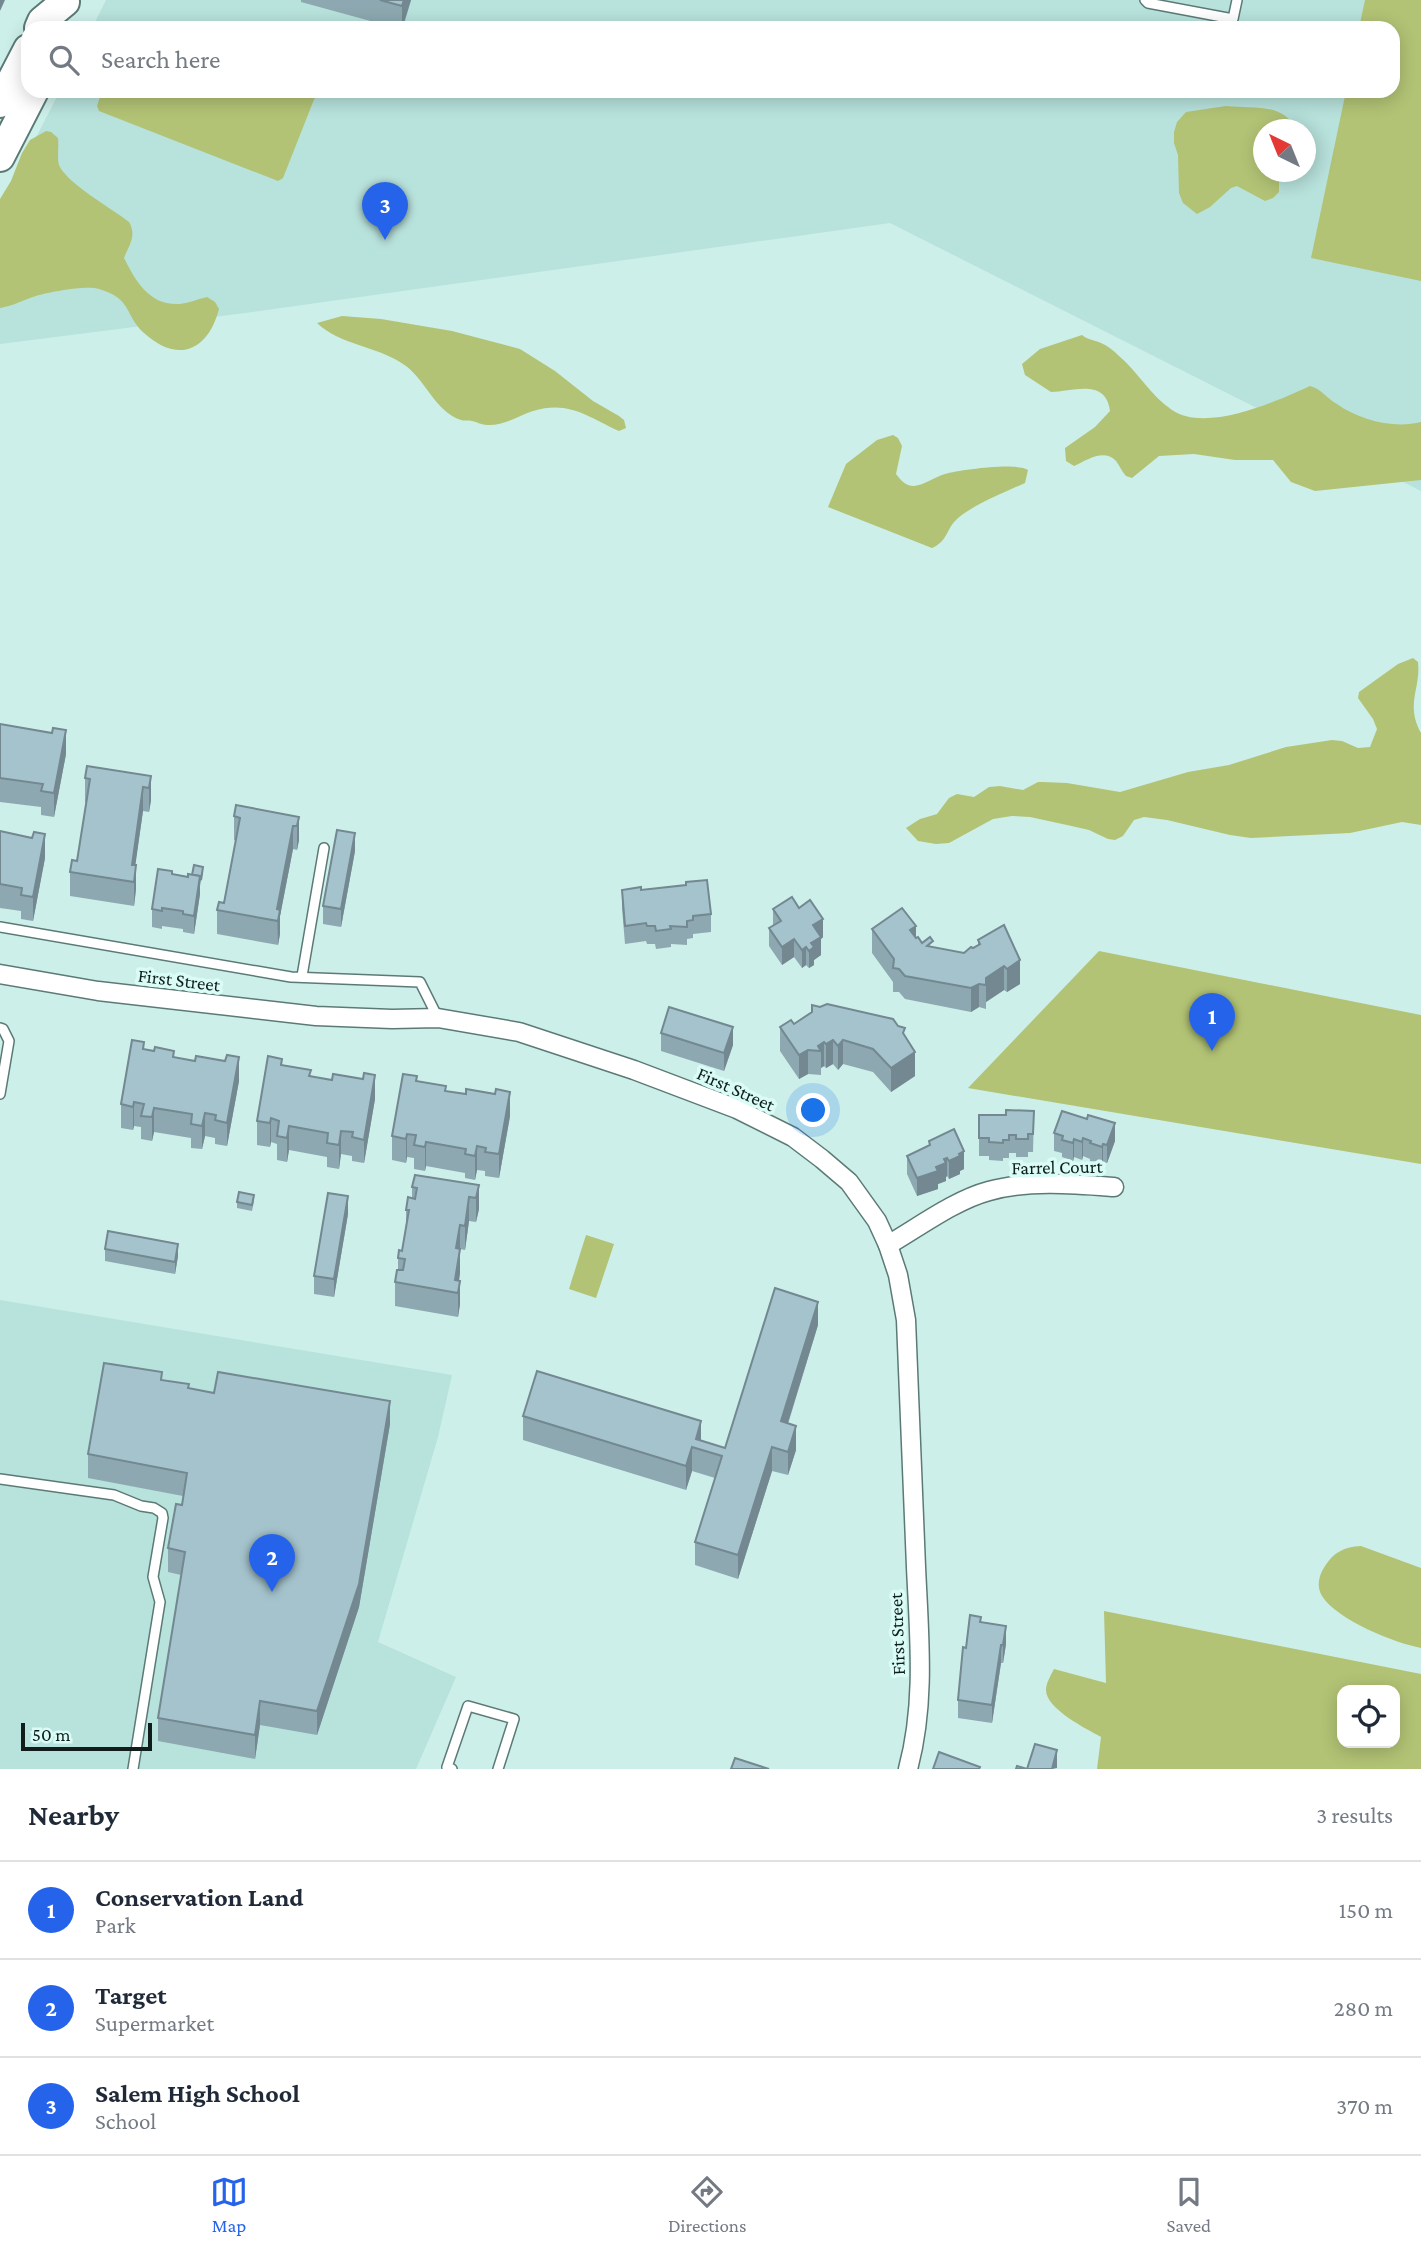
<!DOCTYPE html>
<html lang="en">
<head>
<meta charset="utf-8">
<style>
	body { margin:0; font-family:"Crimson Pro",serif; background:#f6f6f7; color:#1f2937 }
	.controls { position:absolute; right:21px; bottom:21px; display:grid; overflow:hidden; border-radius:14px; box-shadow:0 4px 18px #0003 }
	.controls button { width:63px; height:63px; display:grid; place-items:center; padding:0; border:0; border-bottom:2px solid #e0e1e3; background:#fff; color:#1f2937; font:35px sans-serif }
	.compass { position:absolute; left:1253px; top:119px; width:63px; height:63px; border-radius:50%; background:#fff; box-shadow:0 4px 18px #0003; rotate:317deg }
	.scale { position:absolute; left:21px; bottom:18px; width:131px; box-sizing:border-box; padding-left:7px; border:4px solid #101d1b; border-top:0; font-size:19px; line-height:24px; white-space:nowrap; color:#101d1b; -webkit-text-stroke:5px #dafcf7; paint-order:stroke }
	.you { position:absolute; left:814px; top:1111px; width:24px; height:24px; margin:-18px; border:5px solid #fff; border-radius:50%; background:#1a73e8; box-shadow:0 0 0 10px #1a73e833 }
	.badge { display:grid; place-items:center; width:46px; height:46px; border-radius:50%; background:#2563eb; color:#fff; font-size:23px; font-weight:700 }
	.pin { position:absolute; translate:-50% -58px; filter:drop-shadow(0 2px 4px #0008) }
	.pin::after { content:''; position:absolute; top:37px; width:24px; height:21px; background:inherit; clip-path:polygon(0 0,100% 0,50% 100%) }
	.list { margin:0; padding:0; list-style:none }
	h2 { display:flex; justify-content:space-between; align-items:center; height:91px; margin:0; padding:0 28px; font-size:30px }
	h2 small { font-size:23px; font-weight:400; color:#747a83 }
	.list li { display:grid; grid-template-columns:46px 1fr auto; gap:21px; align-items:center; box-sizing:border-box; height:98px; padding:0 28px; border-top:2px solid #e0e1e3 }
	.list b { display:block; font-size:26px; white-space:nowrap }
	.list p { margin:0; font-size:23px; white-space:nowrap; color:#747a83 }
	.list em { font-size:23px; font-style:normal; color:#747a83 }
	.icon { flex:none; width:38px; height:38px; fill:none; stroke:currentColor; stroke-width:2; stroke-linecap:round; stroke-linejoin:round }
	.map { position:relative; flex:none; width:1421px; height:1769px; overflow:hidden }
	.search { position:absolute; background:#fff; box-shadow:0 4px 18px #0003; left:21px; right:21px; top:21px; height:77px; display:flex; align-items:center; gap:18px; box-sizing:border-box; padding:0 24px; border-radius:21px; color:#747a83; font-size:26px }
	.sheet { height:385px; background:#fff }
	nav { display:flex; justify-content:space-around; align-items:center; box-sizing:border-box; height:98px; border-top:2px solid #e0e1e3; background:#fff; font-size:19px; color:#747a83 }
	nav a { display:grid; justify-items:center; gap:4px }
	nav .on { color:#2563eb }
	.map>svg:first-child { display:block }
	.built { fill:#b8e2dc; fill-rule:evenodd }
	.green { fill:#b2c375; fill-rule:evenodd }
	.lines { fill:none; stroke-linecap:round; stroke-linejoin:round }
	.lane-casing { stroke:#5b7a76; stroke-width:12 }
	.street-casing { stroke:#5b7a76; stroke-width:21 }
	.primary-casing { stroke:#5b7a76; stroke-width:32 }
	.lane { stroke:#fff; stroke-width:9 }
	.street { stroke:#fff; stroke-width:18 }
	.primary { stroke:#fff; stroke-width:28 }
	.wall { fill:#8da8b0 }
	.shaded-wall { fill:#738890 }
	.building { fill:#a4c3cd; stroke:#738890; stroke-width:2 }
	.labels { text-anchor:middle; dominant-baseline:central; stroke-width:7; stroke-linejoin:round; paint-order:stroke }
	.street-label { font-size:19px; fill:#101d1b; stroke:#dafcf7 }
</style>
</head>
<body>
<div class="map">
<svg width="1421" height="1769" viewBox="0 0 1421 1769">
	<rect width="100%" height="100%" fill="#cdefea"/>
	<!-- built -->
	<g class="built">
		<path d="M106 0H1421V491L890 223 253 312 0 344V207L60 91H1393V28H92ZM1264 130H1306V172H1264Z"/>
		<path d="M0 1300 452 1375 438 1437 378 1642 456 1677 416 1769H0Z"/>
	</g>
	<!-- green -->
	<g class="green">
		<path d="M1365 0H1421V281L1311 258 1346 91H1393V28H1359Z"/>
		<path d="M102 91H311L315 97 283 178 278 181 99 111 97 106Z"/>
		<path d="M1226 106C1251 109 1284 102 1295 129L1264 130V172H1279V192L1273 198 1265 201 1237 186 1231 188 1210 207 1197 214 1183 203 1179 193 1178 155 1174 143V132L1177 122 1186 112Z"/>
		<path d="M46 131 51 132 58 138C59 145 57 160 59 165 66 183 113 209 129 222 137 236 129 245 124 258 136 282 150 306 180 304 189 303 198 299 207 297L215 302 219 309C208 351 178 364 144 333 124 315 133 299 99 289 87 285 49 292 36 296 23 300 13 306 0 308V199L11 181 22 153 30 140Z"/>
		<path d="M342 316 381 319 452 331 520 349 555 371 593 401 619 416 624 420 626 428 619 431C588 417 569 400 533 411 518 416 504 426 487 425 482 425 477 422 472 421 468 420 464 421 461 420 435 412 425 378 403 364 377 346 340 345 317 323Z"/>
		<path d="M1082 335C1088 340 1095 340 1101 343 1108 346 1114 351 1119 356 1138 372 1151 396 1172 410 1206 433 1275 402 1310 386 1322 389 1326 398 1337 404 1359 420 1394 429 1421 422V480L1315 491 1291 482 1273 460H1235L1194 454 1159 456 1132 478 1126 476C1122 472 1120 466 1116 461 1104 448 1087 460 1074 466L1066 461 1065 448 1095 427 1110 411C1106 378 1074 391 1051 392L1025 375 1022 364 1040 349Z"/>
		<path d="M893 435 898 438 902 446 896 474C901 480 905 486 914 486 924 485 935 477 945 474 960 470 1016 462 1028 470L1025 483C1007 491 971 506 957 519 946 529 948 541 932 548L828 507 846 464 877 440Z"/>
		<path d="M1413 658 1418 662C1421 689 1405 704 1421 733V825L1402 822 1350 833 1251 838 1230 835 1167 820 1144 817 1134 820 1123 836 1115 840 1108 839 1089 830 1067 825 1030 817 1012 816 993 819 949 843 936 844 918 841 906 828 920 819 937 814 949 798 957 794 974 797 989 787 1000 786 1023 790 1038 782H1043L1067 783 1120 792 1188 772 1229 765 1286 747 1332 740 1342 741 1358 748 1370 747 1377 729 1373 719 1358 698 1359 692 1398 664Z"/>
		<path d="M1099 951 1421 1015V1164L968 1088Z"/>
		<path d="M586 1235 614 1244 596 1298 569 1289Z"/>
		<path d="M1361 1546 1421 1568V1648C1395 1643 1337 1620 1322 1596 1316 1586 1319 1575 1325 1566 1334 1552 1344 1547 1361 1546Z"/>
		<path d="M1104 1611 1421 1674V1769H1097L1101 1737C1087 1729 1046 1709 1046 1690 1046 1683 1051 1675 1054 1669L1106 1683ZM1342 1690H1395V1743H1342Z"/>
	</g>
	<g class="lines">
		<defs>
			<g id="lane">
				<path d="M1145 0 1148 3 1233 19 1237 0"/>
				<path d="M0 927 291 977 420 982 438 1018"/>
				<path d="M302 976 324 848"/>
				<path d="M0 1028 3 1029 9 1041 0 1094"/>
				<path d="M0 1479 114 1495 141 1506 154 1508 162 1513 163 1518 153 1577 160 1602 133 1769"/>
				<path d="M452 1769 447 1767 468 1706 514 1719 498 1769"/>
			</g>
			<g id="street">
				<path d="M0 974 98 991 316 1016 392 1019 438 1018 519 1032 634 1070 737 1109 793 1137 822 1159 849 1182 877 1221 888 1245 898 1275 906 1320C909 1402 913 1484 916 1567 919 1635 926 1702 908 1769"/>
				<path d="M888 1245C919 1227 955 1200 989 1191 1028 1180 1074 1184 1114 1187"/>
			</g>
			<g id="primary">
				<path d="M39 28 42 21 65 2"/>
				<path d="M0 103 28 49"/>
				<path d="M0 157 34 91"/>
			</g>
		</defs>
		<!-- lane casing -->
		<use href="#lane" class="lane-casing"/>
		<!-- street casing -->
		<use href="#street" class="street-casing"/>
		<!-- primary casing -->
		<use href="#primary" class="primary-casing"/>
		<!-- lane -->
		<use href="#lane" class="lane"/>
		<!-- street -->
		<use href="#street" class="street"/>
		<!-- primary -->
		<use href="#primary" class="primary"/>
	</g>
	<!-- wall -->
	<g class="wall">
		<path d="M301 0H411L403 28H396L301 2Z"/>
		<path d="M0 724 66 754 54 817 41 815V807L0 802Z"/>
		<path d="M151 776V800L149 812 143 811 135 865 136 889 134 906 70 896V872L77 861 86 802H85V778Z"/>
		<path d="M234 816 299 817V840L297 850 293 849 280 916V934L278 945 217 934V910L224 903 236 841 234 840Z"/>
		<path d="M0 831 45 858 33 921 21 919V911L0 908Z"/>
		<path d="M355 851 341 927 323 924V906Z"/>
		<path d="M203 873 200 886V894L194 934 183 932V929L162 926V929L152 927V909L172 875 188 877 192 875Z"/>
		<path d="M622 890H641L711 914V932L693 934V938L687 939V945L671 944V947L656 949 655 944H647L646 941 625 944 622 908Z"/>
		<path d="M799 908 823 937 821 939V955L814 960V965L809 968 806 965 802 968 794 957 782 965 769 946V928L773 926V909Z"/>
		<path d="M1004 925 1020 984 1007 992 1004 990 986 1002V1009L979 1007 971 1012 905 999 899 992H893V982L872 953V929L916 938 922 943 933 947 964 953 978 945V940Z"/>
		<path d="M794 1024 905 1036 915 1076 891 1092 873 1072 843 1064 838 1070 833 1064 826 1068 824 1066 821 1068V1075L808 1074 799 1079 780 1051V1027Z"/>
		<path d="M661 1033 733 1045 724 1071 661 1051Z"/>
		<path d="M144 1049 174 1057 239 1081 227 1146 215 1144V1138L205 1136 202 1149 191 1148V1138L154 1132 152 1141 141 1139V1127L134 1126 133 1130 121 1128V1104Z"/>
		<path d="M282 1065 375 1099 364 1163 352 1161V1156L341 1154 339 1169 327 1167V1157L289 1150 287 1162 277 1160V1144L271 1142 270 1147 257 1145V1121Z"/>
		<path d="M417 1081 510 1116 499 1178 485 1176V1171L477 1170 475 1180 465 1178V1173L426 1166 425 1171 414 1169V1158L407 1157 406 1163 392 1160V1136Z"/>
		<path d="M1034 1111 1033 1152H1028V1157H1016V1153H1009V1158H1003V1161L989 1160V1156H979V1115H1006Z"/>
		<path d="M1054 1133 1115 1141 1107 1163 1103 1162 1102 1165 1090 1161V1159L1083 1156 1082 1160 1074 1157 1073 1161 1062 1157V1153L1054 1151Z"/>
		<path d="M929 1141 964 1169 960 1171V1174L949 1179 947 1176 946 1177V1181L938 1184V1189L917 1196 907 1174V1156L929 1145Z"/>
		<path d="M479 1185V1209L476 1222 469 1221 465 1250 460 1249V1273L459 1281 460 1304 458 1317 395 1306V1282L398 1270V1258L402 1251 406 1224V1210L412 1198V1187Z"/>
		<path d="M254 1201 252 1211 237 1208V1202Z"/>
		<path d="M348 1214 334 1297 314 1294V1276Z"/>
		<path d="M105 1249 178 1256 175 1274 105 1261Z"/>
		<path d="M818 1325 788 1424 796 1450 788 1475 772 1471 738 1579 695 1565V1542L715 1478 692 1471 686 1490 523 1440V1416L701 1440 725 1448Z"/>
		<path d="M162 1380 189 1388 390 1424 359 1607 317 1735 260 1725 255 1759 158 1741V1718L181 1575 168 1572V1548L182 1505 183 1496 88 1478V1454Z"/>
		<path d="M981 1622 1006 1644 1003 1663H1001L992 1723 958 1718V1700L966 1648Z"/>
	</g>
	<!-- shaded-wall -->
	<g class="shaded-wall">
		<path d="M0 0H5L0 11Z"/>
		<path d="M404 0H411L402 28V6Z"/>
		<path d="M66 730V754L54 817V793Z"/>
		<path d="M151 776V800L149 812V788Z"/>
		<path d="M143 787V811L133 882 132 865Z"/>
		<path d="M299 817V840L297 850V826Z"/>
		<path d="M293 826V849L280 916V934L278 945 277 909Z"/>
		<path d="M355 833V851L341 927V909Z"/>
		<path d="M45 834V858L33 921V897Z"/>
		<path d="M136 865V889L134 906V882Z"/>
		<path d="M200 876V894L194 934V916Z"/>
		<path d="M823 919V937L821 939V955L814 960V965L809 968V951L813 925Z"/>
		<path d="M916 926V950L910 930Z"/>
		<path d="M794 939V957L782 965V947Z"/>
		<path d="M806 947V965L802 968V950Z"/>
		<path d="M1020 960V984L1007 992V969Z"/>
		<path d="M1004 966V990L986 1002V1009V978Z"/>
		<path d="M979 984V1007L971 1012V988Z"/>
		<path d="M733 1027V1045L724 1071V1053Z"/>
		<path d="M833 1040V1064L826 1068V1044Z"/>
		<path d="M843 1040V1064L838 1070V1046Z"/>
		<path d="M824 1042V1066L821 1068V1051L818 1046Z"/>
		<path d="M808 1050V1074L799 1079V1055Z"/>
		<path d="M915 1052V1076L891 1092V1068Z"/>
		<path d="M239 1057V1081L227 1146V1123Z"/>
		<path d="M375 1075V1099L364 1163V1140Z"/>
		<path d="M510 1092V1116L499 1178V1154Z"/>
		<path d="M134 1102V1126L133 1130V1107Z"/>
		<path d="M154 1108V1132L152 1141V1117Z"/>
		<path d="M205 1113V1136L202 1149V1126Z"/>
		<path d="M271 1118V1142L270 1147V1123Z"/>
		<path d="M1115 1123V1141L1107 1163V1145Z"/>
		<path d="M289 1126V1150L287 1162V1138Z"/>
		<path d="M341 1131V1154L339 1169V1145Z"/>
		<path d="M407 1134V1157L406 1163V1139Z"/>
		<path d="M1083 1138V1156L1082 1160V1142Z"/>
		<path d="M1074 1139V1157L1073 1161V1143Z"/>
		<path d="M426 1142V1166L425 1171V1147Z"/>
		<path d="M1103 1144V1162L1102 1165V1147Z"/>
		<path d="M477 1146V1170L475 1180V1156Z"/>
		<path d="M964 1151V1169L960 1171V1174L949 1179V1161Z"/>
		<path d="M947 1158V1176L946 1177V1181L938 1184V1189L917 1196V1178L936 1167Z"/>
		<path d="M479 1185V1209L476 1222V1198Z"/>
		<path d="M348 1196V1214L334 1297V1279Z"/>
		<path d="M469 1197V1221L465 1250V1226Z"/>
		<path d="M460 1225V1249L456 1248Z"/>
		<path d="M178 1244V1256L175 1274V1262Z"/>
		<path d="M460 1249V1273L457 1293 455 1280Z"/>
		<path d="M460 1281V1304L458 1317V1293Z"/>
		<path d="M818 1302V1325L781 1445V1421Z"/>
		<path d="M390 1401V1424L359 1607 317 1735V1711Z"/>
		<path d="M701 1421V1445L696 1439Z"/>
		<path d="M796 1426V1450L788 1475V1452Z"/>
		<path d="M692 1447V1471L686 1490V1466Z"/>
		<path d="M772 1447V1471L738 1579V1555Z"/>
		<path d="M1006 1626V1644L1003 1663V1645Z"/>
		<path d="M1001 1645V1663L992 1723V1705Z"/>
		<path d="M260 1701V1725L255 1759V1735Z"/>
		<path d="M1057 1750V1768L1052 1769Z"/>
	</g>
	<!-- building -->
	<g class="building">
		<path d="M380 0H404L402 6Z"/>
		<path d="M0 724 52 733 53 728 66 730 54 793 41 791 43 784 0 778Z"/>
		<path d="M87 766 151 776 149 788 143 787 132 865H136L134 882 70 872 72 860 77 861 90 779 85 778Z"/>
		<path d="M236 805 299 817 297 826H293L277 909 280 910 278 921 217 910 219 902 224 903 240 818 234 816Z"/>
		<path d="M337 830 355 833 341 909 323 906Z"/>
		<path d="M0 831 32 838 34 832 45 834 33 897 21 895 22 888 0 884Z"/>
		<path d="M194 865 203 867 201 880 200 876 192 875Z"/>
		<path d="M158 869 172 871V874L188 877V874L200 876 194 916 183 914V911L162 908V911L152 909Z"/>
		<path d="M707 880 711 914 693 916V920L687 921V927L670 926 671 929 656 931 655 926H647L646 923 625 926 622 890 641 887V890L686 885V882Z"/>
		<path d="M792 897 799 908 810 900 823 919 813 925 821 937 811 943 814 947 809 951 806 947 802 950 794 939 782 947 769 928 781 921 773 909Z"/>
		<path d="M902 908 916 926 910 930 916 938 918 937 922 943 930 937 933 941 927 946 964 953 971 947 973 948 980 944 978 940 1004 925 1020 960 1007 969 1004 966 986 978V985L979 984 971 988 905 976 899 969 893 968 894 959 872 929Z"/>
		<path d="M827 1004 893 1019 898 1026 905 1028 903 1033 915 1052 891 1068 873 1049 843 1040 838 1046 833 1040 826 1044 824 1042 818 1046 821 1051 808 1050 799 1055 780 1027 791 1020 794 1024 812 1012V1005L820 1007Z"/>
		<path d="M669 1007 733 1027 724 1053 661 1033Z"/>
		<path d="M132 1040 144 1042 143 1049 154 1051 155 1047 174 1051 173 1057 195 1061 196 1056 225 1061 227 1055 239 1057 227 1123 215 1120 216 1115 205 1113 202 1126 191 1124 192 1114 154 1108 152 1117 141 1116 144 1104 134 1102 133 1107 121 1104Z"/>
		<path d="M268 1056 282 1059 281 1065 311 1070 309 1076 332 1080 333 1074 363 1079 364 1073 375 1075 364 1140 352 1137 353 1132 341 1131 339 1145 327 1143 328 1133 289 1126 287 1138 277 1136 279 1121 271 1118 270 1123 257 1121Z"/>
		<path d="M403 1074 417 1076 416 1081 446 1086 445 1091 466 1094V1089L495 1094 496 1089 510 1092 499 1154 485 1152 486 1148 477 1146 475 1156 465 1154 466 1149 426 1142 425 1147 414 1145 416 1135 407 1134 406 1139 392 1136Z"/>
		<path d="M1006 1110 1034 1111 1033 1134H1028V1139H1016V1135H1009V1140H1003V1143L989 1142V1138H979V1115H1006Z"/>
		<path d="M1062 1111 1087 1119 1088 1115 1115 1123 1107 1145 1103 1144 1102 1147 1090 1143 1091 1141 1083 1138 1082 1142 1074 1139 1073 1143 1062 1140 1063 1136 1054 1133Z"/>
		<path d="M954 1129 964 1151 959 1154 960 1156 949 1161 947 1158 944 1159 946 1163 936 1167 938 1171 917 1178 907 1156 930 1145 929 1141Z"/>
		<path d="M415 1175 479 1185 476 1198 469 1197 465 1226 460 1225 456 1248 460 1249 455 1280 460 1281 458 1293 395 1282 397 1270H403L405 1259 398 1258 399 1250 402 1251 409 1210H406L408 1197 415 1199 417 1188 412 1187Z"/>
		<path d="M239 1192 254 1195 252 1205 237 1202Z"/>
		<path d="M328 1193 348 1196 334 1279 314 1276Z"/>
		<path d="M108 1231 178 1244 175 1262 105 1249Z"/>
		<path d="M775 1288 818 1302 781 1421 796 1426 788 1452 772 1447 738 1555 695 1542 722 1456 692 1447 686 1466 523 1416 537 1371 701 1421 696 1439 725 1448Z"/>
		<path d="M104 1363 162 1372 161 1380 189 1384 188 1388 214 1393 218 1372 390 1401 359 1584 317 1711 260 1701 255 1735 158 1718 185 1552 168 1548 176 1504 182 1505 187 1473 88 1454Z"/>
		<path d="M970 1615 981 1617 980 1622 1006 1626 1003 1645H1001L992 1705 958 1700 963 1647 966 1648Z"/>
		<path d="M1035 1744 1057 1750 1052 1769H1016L1017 1766 1027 1769Z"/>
		<path d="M939 1752 980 1767 979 1769H933Z"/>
		<path d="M735 1758 769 1769H731Z"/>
	</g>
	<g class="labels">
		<!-- street labels -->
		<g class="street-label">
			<text transform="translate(179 980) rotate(7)">First Street</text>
			<text transform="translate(736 1089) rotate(24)">First Street</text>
			<text transform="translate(1057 1167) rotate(-1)">Farrel Court</text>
			<text transform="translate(897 1634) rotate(-92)">First Street</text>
		</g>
	</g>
</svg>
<div class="controls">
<button><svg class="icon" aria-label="locate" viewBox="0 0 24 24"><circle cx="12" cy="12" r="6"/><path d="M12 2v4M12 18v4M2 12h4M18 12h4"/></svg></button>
</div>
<svg class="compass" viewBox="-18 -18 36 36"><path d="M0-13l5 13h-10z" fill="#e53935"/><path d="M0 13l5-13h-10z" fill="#747a83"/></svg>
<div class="scale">50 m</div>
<div class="you"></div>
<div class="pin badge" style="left:1212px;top:1051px">1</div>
<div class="pin badge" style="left:272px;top:1592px">2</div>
<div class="pin badge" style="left:385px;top:240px">3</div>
<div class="search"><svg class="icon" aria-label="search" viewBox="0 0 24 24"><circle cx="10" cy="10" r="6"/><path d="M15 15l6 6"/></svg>Search here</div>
</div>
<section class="sheet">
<h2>Nearby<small>3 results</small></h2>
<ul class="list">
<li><span class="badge">1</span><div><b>Conservation Land</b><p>Park</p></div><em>150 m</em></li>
<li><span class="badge">2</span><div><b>Target</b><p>Supermarket</p></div><em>280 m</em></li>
<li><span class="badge">3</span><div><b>Salem High School</b><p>School</p></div><em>370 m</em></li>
</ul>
</section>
<nav>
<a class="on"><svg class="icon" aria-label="map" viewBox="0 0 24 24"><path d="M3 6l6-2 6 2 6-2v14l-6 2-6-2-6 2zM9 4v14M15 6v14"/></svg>Map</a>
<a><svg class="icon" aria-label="directions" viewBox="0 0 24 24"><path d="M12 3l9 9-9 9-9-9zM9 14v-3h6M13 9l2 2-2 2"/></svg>Directions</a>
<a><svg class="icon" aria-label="saved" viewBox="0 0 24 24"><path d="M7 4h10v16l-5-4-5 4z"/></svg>Saved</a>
</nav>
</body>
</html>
